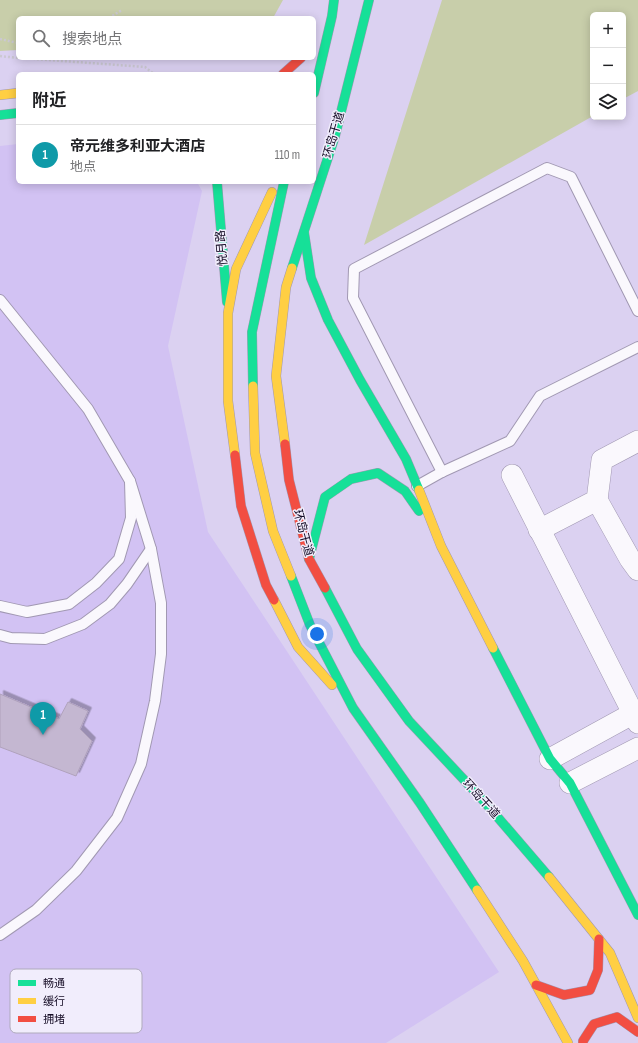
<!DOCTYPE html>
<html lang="zh">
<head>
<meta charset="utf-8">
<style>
	body { margin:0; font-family:"Sofia Sans Condensed","Noto Sans SC",sans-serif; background:#f2f2f2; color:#202124 }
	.controls { position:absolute; right:12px; top:12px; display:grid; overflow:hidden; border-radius:6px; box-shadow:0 2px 10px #0003 }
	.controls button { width:36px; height:36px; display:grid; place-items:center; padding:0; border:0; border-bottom:1px solid #e0e0e0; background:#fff; color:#202124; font:20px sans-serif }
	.you { position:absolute; left:317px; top:634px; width:14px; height:14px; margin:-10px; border:3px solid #fff; border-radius:50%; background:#1a73e8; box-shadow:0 0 0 6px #1a73e833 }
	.badge { display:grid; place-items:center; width:26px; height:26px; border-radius:50%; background:#5a516c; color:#fff; font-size:13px; font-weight:700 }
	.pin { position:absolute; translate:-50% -33px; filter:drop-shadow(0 1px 2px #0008) }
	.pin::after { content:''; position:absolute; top:21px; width:14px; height:12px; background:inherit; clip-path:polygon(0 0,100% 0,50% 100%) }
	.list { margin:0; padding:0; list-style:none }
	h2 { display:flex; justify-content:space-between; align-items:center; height:52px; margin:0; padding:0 16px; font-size:17px }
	h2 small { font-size:13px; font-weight:400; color:#757577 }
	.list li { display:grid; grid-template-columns:26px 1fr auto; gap:12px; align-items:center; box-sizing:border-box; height:60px; padding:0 16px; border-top:1px solid #e0e0e0 }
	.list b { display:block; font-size:15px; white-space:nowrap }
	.list p { margin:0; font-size:13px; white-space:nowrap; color:#757577 }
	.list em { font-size:13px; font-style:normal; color:#757577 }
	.icon { flex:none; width:22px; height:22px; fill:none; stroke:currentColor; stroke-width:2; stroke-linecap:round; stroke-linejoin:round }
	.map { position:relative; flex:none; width:638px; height:1043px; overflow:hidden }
	.search { position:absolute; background:#fff; box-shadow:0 2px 10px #0003; left:16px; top:16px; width:300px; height:44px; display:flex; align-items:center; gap:10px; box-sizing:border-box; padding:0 14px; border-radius:6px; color:#757577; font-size:15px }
	.panel { position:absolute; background:#fff; box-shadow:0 2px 10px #0003; left:16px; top:72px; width:300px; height:112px; border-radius:6px }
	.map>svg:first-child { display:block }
	.built { fill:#d2c2f3 }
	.green { fill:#c8ceaa }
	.building { fill:#c4b7d1; stroke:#b0a2bc; filter:url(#shadow) }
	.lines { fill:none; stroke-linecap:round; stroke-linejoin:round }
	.lane-casing { stroke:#a198b2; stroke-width:12 }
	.street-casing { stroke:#a198b2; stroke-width:22 }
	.fast-casing { stroke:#a198b2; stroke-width:10 }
	.slow-casing { stroke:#a198b2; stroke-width:10 }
	.jam-casing { stroke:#a198b2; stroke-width:10 }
	.path { stroke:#cbc8d2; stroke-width:2.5; stroke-dasharray:2 2; stroke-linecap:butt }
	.lane { stroke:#faf8fd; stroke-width:10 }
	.street { stroke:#faf8fd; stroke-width:21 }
	.fast { stroke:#16e098; stroke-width:9 }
	.slow { stroke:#ffcf43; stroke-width:9 }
	.jam { stroke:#f24e42; stroke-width:9 }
	.labels { text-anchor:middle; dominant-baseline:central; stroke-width:3; stroke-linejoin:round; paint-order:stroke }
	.street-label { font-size:12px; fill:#150c25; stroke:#f1edfc }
	.key { fill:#f1edfc; stroke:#afaabc; stroke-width:1 }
	.key-label { font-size:11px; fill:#150c25 }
</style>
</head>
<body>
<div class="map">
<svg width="638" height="1043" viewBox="0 0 638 1043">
	<defs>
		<filter id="shadow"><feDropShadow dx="3.5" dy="-3.5" stdDeviation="0" flood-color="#0004"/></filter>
	</defs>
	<rect width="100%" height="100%" fill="#dbd1f1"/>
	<!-- built -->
	<path class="built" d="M18 144V182H197L202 191 168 346 208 532 499 972 386 1043H0V146Z"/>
	<!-- green -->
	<g class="green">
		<path d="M0 0H283L273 18H18V50L0 51Z"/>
		<path d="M442 0H638V91L623 99V15H593V116L364 245Z"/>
	</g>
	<!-- building -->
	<path class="building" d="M0 694 59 719 68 702 88 711 80 729 92 741 76 776 0 747Z"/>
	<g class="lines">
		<defs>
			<g id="lane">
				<path d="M0 300 88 409 130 481 131 518 119 559 96 583 69 604 27 612 0 606"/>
				<path d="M442 472 353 298 354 269 547 168 571 177 638 311"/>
				<path d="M417 486 442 472 510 441 540 396 638 347"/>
				<path d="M0 635 11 638 45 639 83 624 110 604 127 584 151 549"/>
				<path d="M0 935 36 910 76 871 117 818 141 764 155 701 161 654V603L151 549 130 481"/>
			</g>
			<g id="street">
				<path d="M512 475 638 723"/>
				<path d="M597 500 630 559 638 570"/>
				<path d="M539 530 597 500 602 460 638 441"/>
				<path d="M550 759 632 714"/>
				<path d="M570 783 638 748"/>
			</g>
			<g id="fast">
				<path d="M314 93 332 16 334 0"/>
				<path d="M0 115 18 113"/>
				<path d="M217 182 227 302"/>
				<path d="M304 232 311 278 328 320 360 380 406 459 419 490"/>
				<path d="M292 268 335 136 369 0"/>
				<path d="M253 386 252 332 284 182"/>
				<path d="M309 559 325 497 351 479 378 473 405 491 419 511"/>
				<path d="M291 576 310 625 353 708 420 803 477 890"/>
				<path d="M325 588 357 649 409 721 482 799 549 877"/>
				<path d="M493 648 550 759 570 783 638 915"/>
			</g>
			<g id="slow">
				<path d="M0 95 18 93"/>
				<path d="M253 386 255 453 273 531 291 576"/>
				<path d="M285 444 276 376 286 287 292 268"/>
				<path d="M235 455 228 401V313L236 269 272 192"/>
				<path d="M419 490 441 546 493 648"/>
				<path d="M274 600 298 647 332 685"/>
				<path d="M549 877 610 953 638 1018"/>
				<path d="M477 890 523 961 568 1043"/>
			</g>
			<g id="jam">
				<path d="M283 74 301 58"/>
				<path d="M285 444 289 480 309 559 325 588"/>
				<path d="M235 455 241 506 266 585 274 600"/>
				<path d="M536 985 564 995 590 990 598 970 599 939"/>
				<path d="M583 1043V1041L594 1024 617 1017 638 1032"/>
			</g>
		</defs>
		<!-- lane casing -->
		<use href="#lane" class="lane-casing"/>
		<!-- street casing -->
		<use href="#street" class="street-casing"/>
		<!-- fast casing -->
		<use href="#fast" class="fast-casing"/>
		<!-- slow casing -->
		<use href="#slow" class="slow-casing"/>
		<!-- jam casing -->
		<use href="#jam" class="jam-casing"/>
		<!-- path -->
		<g class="path">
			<path d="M109 18 122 10"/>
			<path d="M0 39 18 43"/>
			<path d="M0 56 18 58"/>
			<path d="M21 58 145 67 154 74"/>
		</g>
		<!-- lane -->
		<use href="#lane" class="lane"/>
		<!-- street -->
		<use href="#street" class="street"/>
		<!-- fast -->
		<use href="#fast" class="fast"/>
		<!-- slow -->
		<use href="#slow" class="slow"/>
		<!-- jam -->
		<use href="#jam" class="jam"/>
	</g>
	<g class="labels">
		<!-- street labels -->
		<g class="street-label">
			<text transform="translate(334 135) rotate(-74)">环岛干道</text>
			<text transform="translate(222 248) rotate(-95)">悦月路</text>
			<text transform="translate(303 533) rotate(75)">环岛干道</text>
			<text transform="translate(481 799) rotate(48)">环岛干道</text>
		</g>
	</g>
	<!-- legend -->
	<rect x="10" y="969" width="132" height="64" rx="6" class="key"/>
	<rect x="18" y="980" width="18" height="6" fill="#16e098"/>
	<rect x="18" y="998" width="18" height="6" fill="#ffcf43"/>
	<rect x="18" y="1016" width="18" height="6" fill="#f24e42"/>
	<g class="key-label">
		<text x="43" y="987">畅通</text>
		<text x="43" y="1005">缓行</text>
		<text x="43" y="1023">拥堵</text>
	</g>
</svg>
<div class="controls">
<button>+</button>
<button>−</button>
<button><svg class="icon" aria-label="layers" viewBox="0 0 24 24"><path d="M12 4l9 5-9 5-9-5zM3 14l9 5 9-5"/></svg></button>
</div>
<div class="you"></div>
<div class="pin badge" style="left:43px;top:735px;background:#0f9aa8">1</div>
<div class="search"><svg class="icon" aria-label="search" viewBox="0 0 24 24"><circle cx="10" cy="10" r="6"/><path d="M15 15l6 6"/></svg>搜索地点</div>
<section class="panel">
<h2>附近<small></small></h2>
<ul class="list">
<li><span class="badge" style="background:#0f9aa8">1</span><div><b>帝元维多利亚大酒店</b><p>地点</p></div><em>110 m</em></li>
</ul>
</section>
</div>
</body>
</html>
